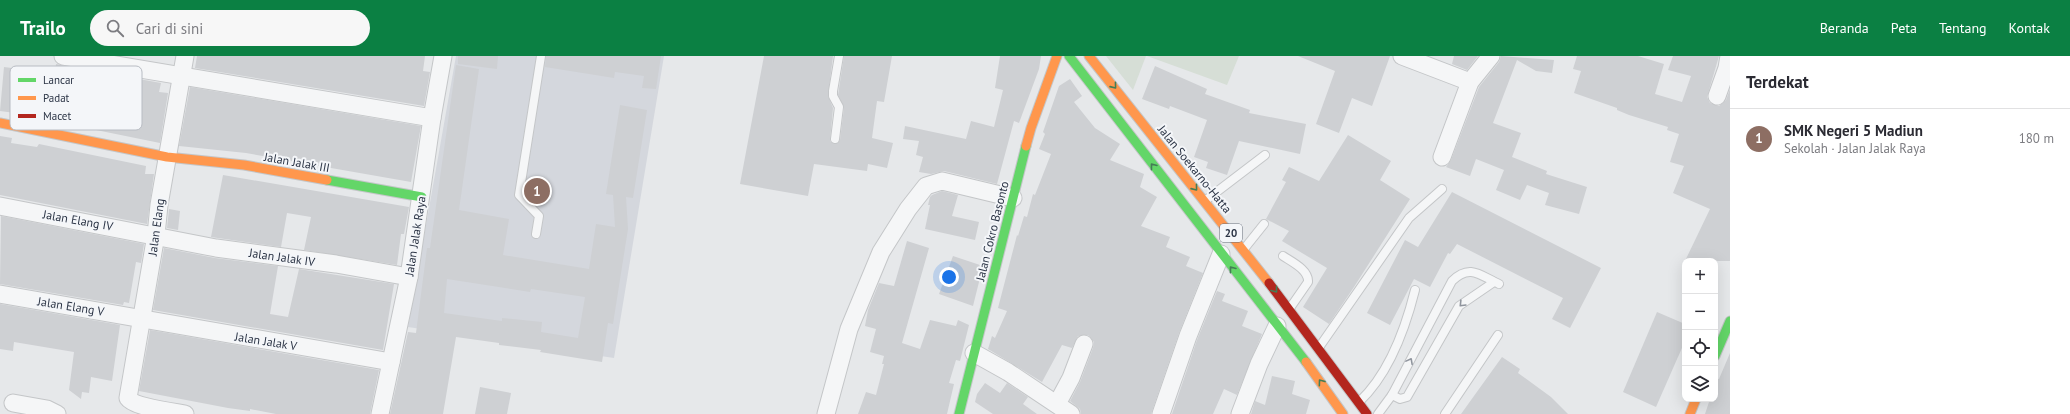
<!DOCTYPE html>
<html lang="id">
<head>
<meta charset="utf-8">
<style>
	body { margin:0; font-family:"PT Sans",sans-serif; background:#f7f7f7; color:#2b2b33 }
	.controls { position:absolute; right:12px; bottom:12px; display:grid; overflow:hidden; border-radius:8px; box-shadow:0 4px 16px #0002 }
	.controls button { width:36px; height:36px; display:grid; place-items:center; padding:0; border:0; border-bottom:1px solid #e1e1e2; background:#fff; color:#2b2b33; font:20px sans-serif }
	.you { position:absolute; left:949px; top:221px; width:14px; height:14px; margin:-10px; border:3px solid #fff; border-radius:50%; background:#1a73e8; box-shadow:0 0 0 6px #1a73e833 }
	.badge { display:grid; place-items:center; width:26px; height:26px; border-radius:50%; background:#0b8043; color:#fff; font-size:13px; font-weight:700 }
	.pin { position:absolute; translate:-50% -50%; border:2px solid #fff; box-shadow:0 1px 4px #0006 }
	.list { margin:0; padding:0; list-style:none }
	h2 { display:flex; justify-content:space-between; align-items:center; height:52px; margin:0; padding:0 16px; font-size:17px }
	h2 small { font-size:13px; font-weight:400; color:#7c7c81 }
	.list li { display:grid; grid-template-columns:26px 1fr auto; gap:12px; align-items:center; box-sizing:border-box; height:60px; padding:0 16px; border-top:1px solid #e1e1e2 }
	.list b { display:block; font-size:15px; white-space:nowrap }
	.list p { margin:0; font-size:13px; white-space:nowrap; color:#7c7c81 }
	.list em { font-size:13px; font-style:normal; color:#7c7c81 }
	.icon { flex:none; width:22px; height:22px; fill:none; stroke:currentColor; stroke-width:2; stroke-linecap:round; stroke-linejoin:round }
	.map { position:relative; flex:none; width:1730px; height:358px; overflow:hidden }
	header { display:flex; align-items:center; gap:24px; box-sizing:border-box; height:56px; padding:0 20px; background:#0b8043; color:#fff }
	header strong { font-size:19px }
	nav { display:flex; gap:22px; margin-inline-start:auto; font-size:14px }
	.search { width:280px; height:36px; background:#f7f7f7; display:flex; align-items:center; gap:10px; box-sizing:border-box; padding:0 14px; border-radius:22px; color:#7c7c81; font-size:15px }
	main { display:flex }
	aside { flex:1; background:#fff }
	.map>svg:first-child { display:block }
	.built { fill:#d4d7dd }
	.green { fill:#d6ded6 }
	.building { fill:#ced0d3; fill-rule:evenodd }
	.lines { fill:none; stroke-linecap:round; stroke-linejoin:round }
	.lane-casing { stroke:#c4c6c8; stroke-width:10 }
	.street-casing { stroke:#c4c6c8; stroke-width:19 }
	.fast-casing { stroke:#c4c6c8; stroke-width:11 }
	.slow-casing { stroke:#c4c6c8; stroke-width:11 }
	.jam-casing { stroke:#c4c6c8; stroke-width:11 }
	.lane { stroke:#f5f6f7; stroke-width:8 }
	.street { stroke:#f5f6f7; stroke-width:17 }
	.fast { stroke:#63d668; stroke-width:9 }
	.slow { stroke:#ff974d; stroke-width:9 }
	.jam { stroke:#b3261e; stroke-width:9 }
	.oneway { stroke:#447d55 }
	.oneway2 { stroke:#90959e }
	.labels { text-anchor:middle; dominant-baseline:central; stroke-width:4; stroke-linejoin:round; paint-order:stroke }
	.shield { fill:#f4f6f9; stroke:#676e7b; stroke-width:1 }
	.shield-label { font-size:11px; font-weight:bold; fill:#2b3445 }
	.street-label { font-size:12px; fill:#2b3445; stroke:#f4f6f9 }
	.key { fill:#f4f6f9; stroke:#b8bcc3; stroke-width:1 }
	.key-label { font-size:11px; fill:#2b3445 }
</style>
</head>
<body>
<header>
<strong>Trailo</strong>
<div class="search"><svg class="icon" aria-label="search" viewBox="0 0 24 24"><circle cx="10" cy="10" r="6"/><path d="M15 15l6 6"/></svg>Cari di sini</div>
<nav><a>Beranda</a><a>Peta</a><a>Tentang</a><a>Kontak</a></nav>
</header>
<main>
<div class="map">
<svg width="1730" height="358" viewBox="0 0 1730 358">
	<rect width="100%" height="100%" fill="#e6e8ea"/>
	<!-- built -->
	<path class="built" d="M456 0H664L614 302 408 271Z"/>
	<!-- green -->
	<g class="green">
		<path d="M1106 0H1146L1133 34Z"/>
		<path d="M1147 0H1239L1227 29Z"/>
	</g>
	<!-- building -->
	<g class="building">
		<path d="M197 0H425L423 15 430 16 424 50 195 12Z"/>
		<path d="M458 0H498L497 13 458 8Z"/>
		<path d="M546 0H661L656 33 642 32 644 20 615 16 614 22 545 11Z"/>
		<path d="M764 0H833L828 40 833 52 830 85 835 88 840 84 844 52 838 39 844 0H892L884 46 877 45 872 82 893 87 887 112 868 108 867 115 814 108 808 140 740 128Z"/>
		<path d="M1000 0H1041L1039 13 1019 67 1014 65 997 128 944 115 931 118 919 116 923 101 916 99 919 85 903 83 905 70 966 83 971 65 994 71 1003 34 995 32Z"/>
		<path d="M1298 0H1390L1372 50 1352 42 1339 77 1316 68 1335 15Z"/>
		<path d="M1454 0H1478L1467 14 1452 8Z"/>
		<path d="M1501 0 1554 4 1552 17 1536 15 1517 4 1493 67 1521 77 1512 101 1547 115 1546 118 1587 131 1579 158 1545 149 1549 137 1527 129 1520 144 1496 134 1504 114 1476 103 1470 120 1446 111 1451 104 1479 31 1499 6Z"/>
		<path d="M1577 0H1638L1664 8 1655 38 1682 46 1691 20 1668 14 1673 0H1719L1707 41 1710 47 1719 50 1726 44 1730 33V205H1685L1710 153 1673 137 1684 110 1670 106 1679 78 1667 74 1668 71 1629 59 1617 54V52L1574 37 1581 15 1573 13Z"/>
		<path d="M56 8 161 27 159 36 168 37 160 87 42 63V58L15 54V57L0 55 4 11 28 14 25 38 52 41Z"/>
		<path d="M456 9 479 13 459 154 509 163 503 199 589 213 596 168 615 171 613 139 606 138 620 49 647 54 633 142 626 141 628 173 613 268 608 267 602 306 540 296 541 294 499 289V287L456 281 443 358H390L408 276 416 277 427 192H430ZM447 223 530 236 531 233 585 241 578 282 541 276 542 266 502 262V265L444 257Z"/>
		<path d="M1155 10 1207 33 1205 38 1250 54 1249 57 1306 68 1300 98 1239 85 1227 119 1206 112 1208 106 1194 101 1207 64 1170 50 1169 53 1142 43Z"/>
		<path d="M1070 23 1082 40 1074 46 1095 72 1120 88 1110 104 1144 118 1140 131 1157 141 1141 170 1170 181 1166 191 1190 201 1186 210 1203 217 1179 277 1151 358H1081L1080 353 1070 345 1080 326 1093 292 1094 286 1088 279 1078 280 1072 292 1062 289 1042 326 988 293 992 280 995 282 1007 255 998 252 1017 179 1018 180 1024 160 1027 161 1033 138 1035 139 1051 98 1039 93 1045 78 1043 76 1059 30Z"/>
		<path d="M190 31 421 70 411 126 246 97 179 90Z"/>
		<path d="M1348 79 1391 105 1380 124 1410 143 1354 231 1329 268 1303 251 1327 212 1282 185 1289 175 1266 163 1286 126 1282 124 1289 111 1319 125Z"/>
		<path d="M0 80 12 82 11 87 37 91 39 88 146 110 145 118H154L147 168 0 139Z"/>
		<path d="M223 119 409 151 404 178H401L397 209 304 194 311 161 287 157 281 191 211 181Z"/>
		<path d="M942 135 958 139 952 160 979 166 975 184 925 173 930 149H928L930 141 932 139Z"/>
		<path d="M1452 136 1601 212 1570 272 1552 263 1563 242 1457 188 1450 198 1448 197 1430 231 1414 223 1390 269 1367 257 1405 184 1418 191Z"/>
		<path d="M169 153 180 155 178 174 167 172Z"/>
		<path d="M1 160 144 188 141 207 136 206 129 247 124 246 123 249 0 228Z"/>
		<path d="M907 185 929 192 902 287 920 293 930 264 956 270 958 264 969 269 960 305 956 304 949 327 954 328 947 358H858L866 336 876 339 884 308H882L884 300 870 296 876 273 865 270 868 254 879 227 894 230Z"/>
		<path d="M164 192 215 202 278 210 270 258 288 261 299 213 394 228 383 294 153 254Z"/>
		<path d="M953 200 983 210 973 250 939 238Z"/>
		<path d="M1217 235 1225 238 1222 245 1248 255 1242 270 1262 278 1237 339 1224 333 1213 358H1172L1197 284Z"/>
		<path d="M0 248 120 269 112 325 91 321 89 337 82 336 81 343 69 334 74 296 14 286 13 295 0 293Z"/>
		<path d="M1657 256 1685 268V285L1656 351 1623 336Z"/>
		<path d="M150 274 379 314 370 358H276L250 353V355L228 352 139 335Z"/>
		<path d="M1730 297V358H1705L1710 343H1715V322L1719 323Z"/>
		<path d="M1502 301 1520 313 1518 317 1551 341 1568 358H1461Z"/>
		<path d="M1272 320 1295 325 1292 338 1310 344 1306 358H1251L1255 345 1265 349Z"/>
		<path d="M985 327 1000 337 1007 327 1028 341 1023 348 1037 358H993L975 346 977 338Z"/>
		<path d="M480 331 511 337 507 358H475Z"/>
	</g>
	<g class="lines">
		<defs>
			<g id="lane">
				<path d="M835 83 839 51 833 40V35L839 0"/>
				<path d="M1206 144 1265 99"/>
				<path d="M536 178 539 160 519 139 541 0"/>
				<path d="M1244 193 1264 168"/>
				<path d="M1283 200C1292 206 1309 214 1308 226L1290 252"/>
				<path d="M1320 290 1409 162 1442 133"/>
				<path d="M1392 339 1400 343 1407 341 1459 250 1494 226"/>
				<path d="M1359 346C1389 318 1405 274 1415 234"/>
				<path d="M1378 358 1392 339 1452 225C1470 207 1481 220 1499 228"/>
				<path d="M1445 358 1498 279"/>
			</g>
			<g id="street">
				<path d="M63 0 432 62"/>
				<path d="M185 0 159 149 156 179 128 342C134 351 174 356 185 358"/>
				<path d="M1402 0 1470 26"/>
				<path d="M1717 40 1727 12 1729 0"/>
				<path d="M1442 101 1470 26 1491 0"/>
				<path d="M0 150 216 192 336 208 409 221"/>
				<path d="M0 238 391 306"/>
				<path d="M974 297 1008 316 1071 358"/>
				<path d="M13 347 47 353 57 358"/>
				<path d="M1057 348 1071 322 1084 288"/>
				<path d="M380 358 409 221 432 62 443 0"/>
				<path d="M826 358 849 273 881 196 908 153 926 130 942 125 1013 142"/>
				<path d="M1161 358 1188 280 1221 198"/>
				<path d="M1240 358 1259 308 1277 270"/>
			</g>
			<g id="fast">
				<path d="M1069 0 1306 306"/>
				<path d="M327 124 422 141"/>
				<path d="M1715 300 1730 265"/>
				<path d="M959 358 1026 90"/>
			</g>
			<g id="slow">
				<path d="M1089 0 1269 227"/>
				<path d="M0 67 167 101 244 109 327 124"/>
				<path d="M1026 90 1031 72 1057 0"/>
				<path d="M1306 306 1343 358"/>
				<path d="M1690 358 1696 343"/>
			</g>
			<path id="jam" d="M1269 227 1367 358"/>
		</defs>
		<!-- lane casing -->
		<use href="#lane" class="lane-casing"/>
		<!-- street casing -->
		<use href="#street" class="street-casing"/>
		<!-- fast casing -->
		<use href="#fast" class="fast-casing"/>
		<!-- slow casing -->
		<use href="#slow" class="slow-casing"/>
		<!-- jam casing -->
		<use href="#jam" class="jam-casing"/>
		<!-- lane -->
		<use href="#lane" class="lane"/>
		<!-- street -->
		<use href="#street" class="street"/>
		<!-- fast -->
		<use href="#fast" class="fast"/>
		<!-- slow -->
		<use href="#slow" class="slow"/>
		<!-- jam -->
		<use href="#jam" class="jam"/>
	</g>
	<!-- one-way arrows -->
	<defs><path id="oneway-chevron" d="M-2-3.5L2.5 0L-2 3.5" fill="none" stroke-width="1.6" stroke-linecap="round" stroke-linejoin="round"/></defs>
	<g class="oneway">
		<use href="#oneway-chevron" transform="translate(1114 30) rotate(51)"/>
		<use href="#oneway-chevron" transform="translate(1153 110) rotate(-128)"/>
		<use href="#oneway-chevron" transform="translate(1195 132) rotate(51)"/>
		<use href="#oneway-chevron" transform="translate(1232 213) rotate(-128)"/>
		<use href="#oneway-chevron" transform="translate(1275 234) rotate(52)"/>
		<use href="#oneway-chevron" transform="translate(1321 326) rotate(-126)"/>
	</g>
	<g class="oneway2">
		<use href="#oneway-chevron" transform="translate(1462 248) rotate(134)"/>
		<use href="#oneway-chevron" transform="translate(1410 305) rotate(-62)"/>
	</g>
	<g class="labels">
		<!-- shield labels -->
		<rect class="shield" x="1220" y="168" width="22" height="18" rx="3"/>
		<g class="shield-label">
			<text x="1231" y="177">20</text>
		</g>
		<!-- street labels -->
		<g class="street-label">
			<text transform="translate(297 106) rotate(10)">Jalan Jalak III</text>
			<text transform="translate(1195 113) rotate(51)">Jalan Soekarno-Hatta</text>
			<text transform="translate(78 164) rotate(10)">Jalan Elang IV</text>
			<text transform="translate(156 171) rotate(-82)">Jalan Elang</text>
			<text transform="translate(992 175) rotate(-76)">Jalan Cokro Basonto</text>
			<text transform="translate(415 180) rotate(-81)">Jalan Jalak Raya</text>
			<text transform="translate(282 201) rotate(8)">Jalan Jalak IV</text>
			<text transform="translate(71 250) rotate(9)">Jalan Elang V</text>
			<text transform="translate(266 285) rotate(9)">Jalan Jalak V</text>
		</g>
	</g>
	<!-- legend -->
	<rect x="10" y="10" width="132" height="64" rx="6" class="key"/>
	<rect x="18" y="22" width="18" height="4" fill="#63d668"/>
	<rect x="18" y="40" width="18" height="4" fill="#ff974d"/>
	<rect x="18" y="58" width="18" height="4" fill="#b3261e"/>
	<g class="key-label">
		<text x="43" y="28">Lancar</text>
		<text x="43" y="46">Padat</text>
		<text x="43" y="64">Macet</text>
	</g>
</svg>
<div class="controls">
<button>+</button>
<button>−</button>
<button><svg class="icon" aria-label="locate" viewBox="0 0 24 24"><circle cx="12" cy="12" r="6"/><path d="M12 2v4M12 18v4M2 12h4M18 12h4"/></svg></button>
<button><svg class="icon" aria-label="layers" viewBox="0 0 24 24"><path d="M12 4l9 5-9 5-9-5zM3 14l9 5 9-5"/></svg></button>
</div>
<div class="you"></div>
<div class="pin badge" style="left:537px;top:135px;background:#8d6e63">1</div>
</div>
<aside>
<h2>Terdekat<small></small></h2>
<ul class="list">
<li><span class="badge" style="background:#8d6e63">1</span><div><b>SMK Negeri 5 Madiun</b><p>Sekolah · Jalan Jalak Raya</p></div><em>180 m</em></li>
</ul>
</aside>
</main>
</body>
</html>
